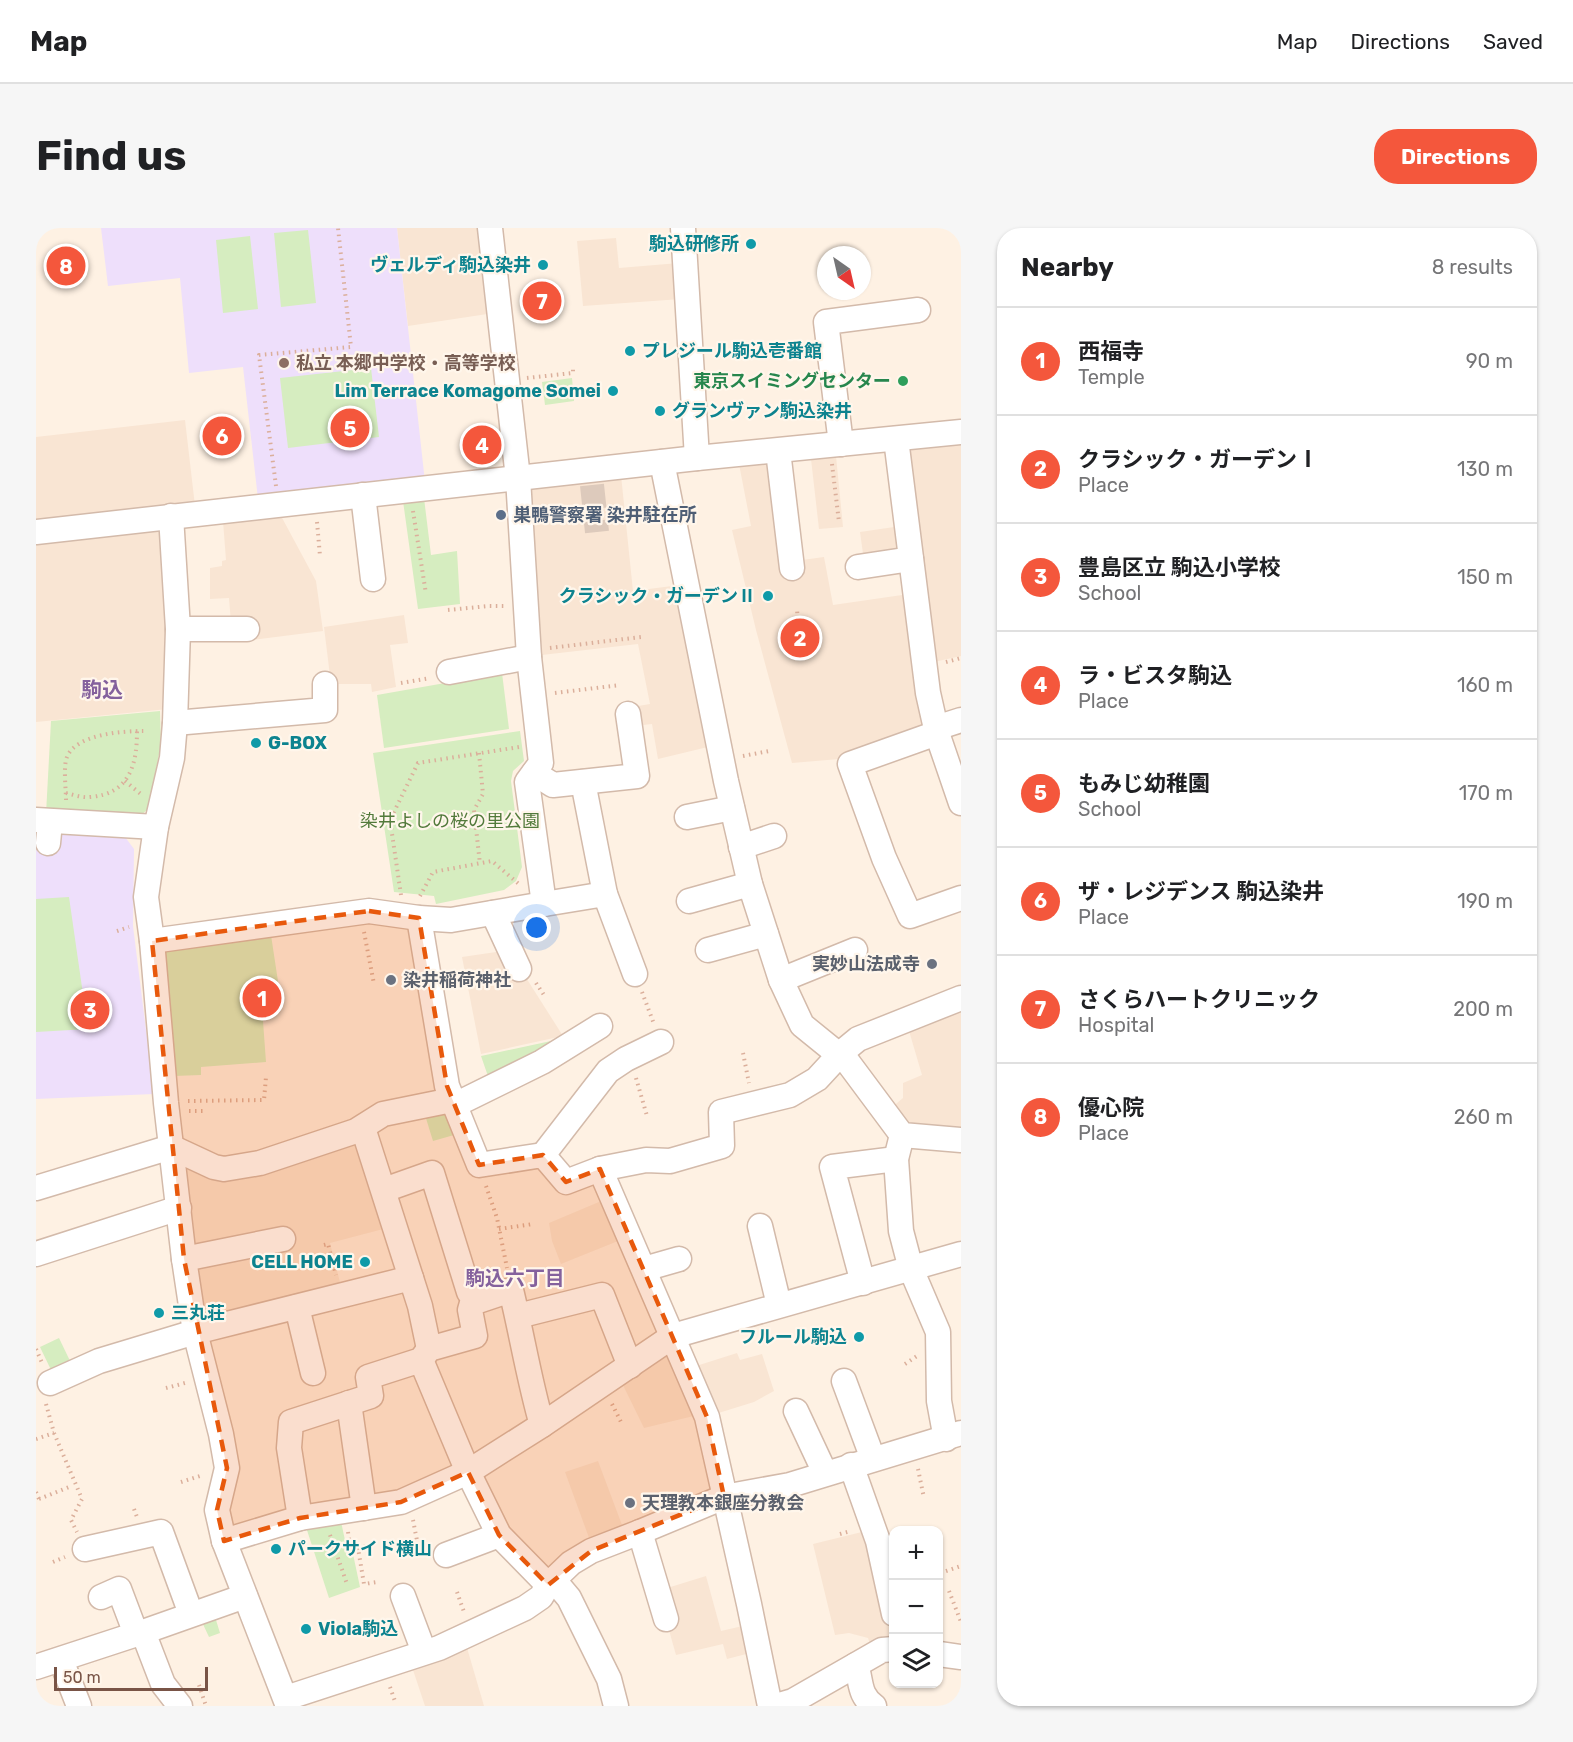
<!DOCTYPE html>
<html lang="en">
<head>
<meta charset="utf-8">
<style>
	body { margin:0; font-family:Rubik,"Noto Sans JP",sans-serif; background:#f6f6f6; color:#202124 }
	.controls { position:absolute; right:18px; bottom:18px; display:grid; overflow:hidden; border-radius:12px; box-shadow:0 2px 4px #0004 }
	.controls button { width:54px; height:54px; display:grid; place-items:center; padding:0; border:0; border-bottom:2px solid #e0e0e0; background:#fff; color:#202124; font:30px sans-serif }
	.compass { position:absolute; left:781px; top:18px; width:54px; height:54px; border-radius:50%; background:#fff; box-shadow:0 2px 4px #0004; rotate:146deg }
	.scale { position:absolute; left:18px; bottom:15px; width:154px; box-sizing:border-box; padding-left:6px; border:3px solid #795446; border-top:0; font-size:16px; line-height:21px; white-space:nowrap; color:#795446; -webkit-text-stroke:4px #fff6eb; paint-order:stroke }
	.you { position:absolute; left:501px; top:700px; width:21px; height:21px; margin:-15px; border:4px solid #fff; border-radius:50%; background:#1a73e8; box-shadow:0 0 0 9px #1a73e833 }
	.badge { display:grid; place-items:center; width:39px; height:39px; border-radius:50%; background:#f4573c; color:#fff; font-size:20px; font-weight:700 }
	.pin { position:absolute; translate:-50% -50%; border:3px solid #fff; box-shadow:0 2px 6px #0006 }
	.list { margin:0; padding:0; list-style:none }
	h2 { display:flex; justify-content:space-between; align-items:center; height:78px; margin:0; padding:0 24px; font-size:26px }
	h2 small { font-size:20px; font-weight:400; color:#757577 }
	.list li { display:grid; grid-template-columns:39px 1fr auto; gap:18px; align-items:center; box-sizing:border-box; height:108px; padding:0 24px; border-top:2px solid #e0e0e0 }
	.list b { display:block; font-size:22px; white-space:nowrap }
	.list p { margin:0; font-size:20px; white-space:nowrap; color:#757577 }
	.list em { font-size:20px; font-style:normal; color:#757577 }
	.icon { flex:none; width:33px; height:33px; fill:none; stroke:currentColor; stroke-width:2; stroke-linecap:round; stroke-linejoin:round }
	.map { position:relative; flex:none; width:925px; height:1478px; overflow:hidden; border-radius:24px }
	header { display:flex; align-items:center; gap:36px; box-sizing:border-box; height:84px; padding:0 30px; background:#fff; border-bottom:2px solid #e0e0e0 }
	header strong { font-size:28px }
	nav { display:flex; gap:33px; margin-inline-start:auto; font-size:21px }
	.intro { display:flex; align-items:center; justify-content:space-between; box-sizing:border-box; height:144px; padding:0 36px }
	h1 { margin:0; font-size:42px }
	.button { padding:15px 27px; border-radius:24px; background:#f4573c; color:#fff; font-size:21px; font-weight:700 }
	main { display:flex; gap:36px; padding:0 36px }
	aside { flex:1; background:#fff; border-radius:24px; box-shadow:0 2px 4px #0004 }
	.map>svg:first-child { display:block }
	.residential { fill:#f9e5d3 }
	.education { fill:#eedffb }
	.green { fill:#d6edc0 }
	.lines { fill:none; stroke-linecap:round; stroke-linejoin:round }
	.minor-tunnel { stroke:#ddcabc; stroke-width:24; stroke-dasharray:24 12; stroke-linecap:butt }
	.minor-casing { stroke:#d3baaa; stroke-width:27 }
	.path { stroke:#dbaf9b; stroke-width:4; stroke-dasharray:1.5 4.5; stroke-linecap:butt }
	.minor { stroke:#fff; stroke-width:24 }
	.marked { fill:#e8590c; fill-opacity:0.2; stroke:#e8590c; stroke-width:4.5; stroke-dasharray:12 8; stroke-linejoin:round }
	.culture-dot { fill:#0f9aa8; stroke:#fff6eb; stroke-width:2 }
	.education-dot { fill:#8d6e63; stroke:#fff6eb; stroke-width:2 }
	.leisure-dot { fill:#2e9e5b; stroke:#fff6eb; stroke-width:2 }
	.service-dot { fill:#5c6f8a; stroke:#fff6eb; stroke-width:2 }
	.worship-dot { fill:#6b7280; stroke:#fff6eb; stroke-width:2 }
	.labels { text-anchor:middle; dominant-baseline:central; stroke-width:4.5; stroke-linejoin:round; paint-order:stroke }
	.culture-label { font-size:18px; font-weight:bold; fill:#0d838f; stroke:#fff6eb; text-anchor:end }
	.education-label { font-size:18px; font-weight:bold; fill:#785e54; stroke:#fff6eb; text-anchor:start }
	.leisure-label { font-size:18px; font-weight:bold; fill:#27864d; stroke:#fff6eb; text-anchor:end }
	.service-label { font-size:18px; font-weight:bold; fill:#4e5e75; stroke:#fff6eb; text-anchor:start }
	.park-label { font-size:18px; fill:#527a3b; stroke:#fff6eb }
	.worship-label { font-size:18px; font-weight:bold; fill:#5b616d; stroke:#fff6eb; text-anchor:start }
	.neighbourhood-label { font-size:20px; font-weight:bold; fill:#84619d; stroke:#fff6eb }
	.quarter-label { font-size:21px; font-weight:bold; fill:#84619d; stroke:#fff6eb }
</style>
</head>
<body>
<header>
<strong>Map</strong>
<nav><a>Map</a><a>Directions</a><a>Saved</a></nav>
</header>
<div class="intro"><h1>Find us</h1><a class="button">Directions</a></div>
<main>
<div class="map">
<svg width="925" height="1478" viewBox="0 0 925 1478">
	<rect width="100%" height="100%" fill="#fef1e3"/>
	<!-- residential -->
	<g class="residential">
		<path d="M361 0H448L458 85 372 98Z"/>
		<path d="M580 10 583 40 643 35 645 71 547 78 541 13Z"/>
		<path d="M149 192 159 278 0 295V209Z"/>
		<path d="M925 214V428L893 435 868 229 875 219Z"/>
		<path d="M800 228 807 299 783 301 775 231Z"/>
		<path d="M728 234 735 238 759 333 788 329 797 377 873 366 892 501 815 530 756 535 720 402 696 302 715 298 703 236Z"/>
		<path d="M585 247 597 363 644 357 676 518 622 531 616 496 598 498 596 479 614 476 602 416 497 428 493 258Z"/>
		<path d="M244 286 280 353 287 403 216 412 213 394 195 395 193 370 174 371V340L186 338V333L190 332 187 293Z"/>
		<path d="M865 298 869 327 828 333 824 304Z"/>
		<path d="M121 302 130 309 132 481 0 494V314Z"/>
		<path d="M368 387 372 415 354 417 360 459 336 464 335 456H295L288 399Z"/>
		<path d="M467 723 487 745 527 808 445 826 426 729Z"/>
		<path d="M925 776V907L882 905 854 881 867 870V855L886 847 871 796Z"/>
		<path d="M325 906 355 999 294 1015 306 1062 165 1092 160 1022 152 1015 142 928 179 942Z"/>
		<path d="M570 971 587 1011 525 1036 516 1013 513 995Z"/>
		<path d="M628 1121 662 1187 608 1200 584 1151Z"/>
		<path d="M701 1125 704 1132 726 1126 738 1163 718 1174 676 1187 657 1139Z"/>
		<path d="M562 1233 589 1305 556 1318 529 1244Z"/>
		<path d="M834 1302 848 1358 856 1409 851 1415 835 1419 832 1410 813 1405 799 1407 777 1316Z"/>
		<path d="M670 1348 685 1403 711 1397 718 1424 691 1431 687 1416 640 1427 631 1395 628 1361Z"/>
		<path d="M429 1413 448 1478H389L374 1433Z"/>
	</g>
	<!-- education -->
	<g class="education">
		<path d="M65 0H361L389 254 222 271 207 139 153 145 144 50 72 58Z"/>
		<path d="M0 599 86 605 98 621 97 698 118 866 0 871Z"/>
	</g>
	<!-- green -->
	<g class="green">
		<path d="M272 2 280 75 245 79 238 5Z"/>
		<path d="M214 8 222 81 187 85 180 12Z"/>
		<path d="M335 140 343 209 252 220 244 150Z"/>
		<path d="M536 150 538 173 509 177 506 154Z"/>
		<path d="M388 270 395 327 421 323 424 376 382 381 367 273Z"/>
		<path d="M466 445 473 501 348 520 341 467Z"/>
		<path d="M124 483 125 516 112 581 104 588 10 586 15 493Z"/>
		<path d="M484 503 488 533 477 543 475 553 486 639 480 653 468 662 400 676 398 668 358 664 337 525Z"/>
		<path d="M33 669 52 801 0 804V671Z"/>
		<path d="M235 707 245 773 229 775 227 793 230 834 165 839V847L138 848 127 728 130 724Z"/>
		<path d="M529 810 454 854 445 828Z"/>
		<path d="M410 879 425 905 397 913 388 884Z"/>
		<path d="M23 1110 35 1135 16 1144 4 1119Z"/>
		<path d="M304 1289 312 1326H317L324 1359 293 1370 269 1296Z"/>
		<path d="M202 1377 208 1382 180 1392 184 1405 173 1409 165 1392Z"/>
	</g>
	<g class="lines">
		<!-- minor-tunnel -->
		<path class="minor-tunnel" d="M556 257 561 304"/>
		<defs>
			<g id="minor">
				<path d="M647 0 661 230"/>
				<path d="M860 211 892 465 901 505 925 575"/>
				<path d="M805 216 790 94 882 82"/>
				<path d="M742 223 756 340"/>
				<path d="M626 234 690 553 714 656 745 752 766 797 803 827"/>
				<path d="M327 267 337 351"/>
				<path d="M135 288 142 401 139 495 136 530 120 599 110 669 116 713 130 875 148 1031 159 1104 185 1206 191 1240 181 1282 188 1313 252 1478"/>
				<path d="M0 304 661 230 925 204"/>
				<path d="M822 339 875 331"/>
				<path d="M142 401H211"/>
				<path d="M413 444 493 429"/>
				<path d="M139 495 289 482V456"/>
				<path d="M900 500 925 492"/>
				<path d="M901 505 814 536 848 630 874 688 925 670"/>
				<path d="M498 545 517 557 601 548 592 486"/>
				<path d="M547 554 569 666"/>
				<path d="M651 589 696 580"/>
				<path d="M0 592 120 599"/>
				<path d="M12 615 14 594"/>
				<path d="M705 619 738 608"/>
				<path d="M653 673 714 656"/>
				<path d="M508 676 569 666 599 746"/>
				<path d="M457 685 483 741"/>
				<path d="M383 690 411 858 443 937 507 927 530 954 564 941 610 932 634 933 686 918 685 884 754 867 781 851 805 825 822 811 925 770"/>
				<path d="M116 713 333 683 383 690 415 692 508 676 491 554 505 535 493 429 482 250 454 0"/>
				<path d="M672 722 730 706"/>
				<path d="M745 752 819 722"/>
				<path d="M805 825 866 907 925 912"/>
				<path d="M327 900 384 1078 393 1121"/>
				<path d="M866 907 860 931 865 1003 875 1041 902 1104 903 1173 910 1211"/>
				<path d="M507 927 572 843 590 831 625 814"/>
				<path d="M564 941 671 1189 713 1376 734 1478"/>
				<path d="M0 960 135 919 178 939 188 941 224 935 320 903 347 886 411 873H427L506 834 564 798"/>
				<path d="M348 962 396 945 433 1064"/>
				<path d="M724 998 743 1077"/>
				<path d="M0 1026 143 980"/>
				<path d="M148 1031 247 1011"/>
				<path d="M608 1041 643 1031"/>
				<path d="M827 1055 796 939 860 931"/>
				<path d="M261 1079 277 1145"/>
				<path d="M482 1088 566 1067 594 1138"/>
				<path d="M385 1132 432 1244 463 1307 512 1357"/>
				<path d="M808 1153 837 1231"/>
				<path d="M14 1155 63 1133 159 1104 375 1050"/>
				<path d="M313 1175 328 1280"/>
				<path d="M760 1183 789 1245"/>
				<path d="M815 1237 842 1313 858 1386"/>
				<path d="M264 1290 253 1220 255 1194 335 1168 332 1149 385 1132 393 1121 439 1108 434 1082 436 1075 475 1062C486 1107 493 1152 506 1197"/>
				<path d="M604 1304 630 1391"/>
				<path d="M188 1313 264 1290 365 1274 432 1244 506 1197 637 1108 925 1026"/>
				<path d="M49 1321 125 1304 155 1386"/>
				<path d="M410 1327 463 1307"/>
				<path d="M517 1351 533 1370 573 1451 580 1478"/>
				<path d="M367 1368 388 1424"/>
				<path d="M65 1369 83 1361 100 1406"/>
				<path d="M107 1404 127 1456 144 1478"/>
				<path d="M903 1426 925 1429"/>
				<path d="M25 1432 43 1478"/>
				<path d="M820 1437C826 1454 822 1466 838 1478"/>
				<path d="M0 1439 107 1404 209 1368"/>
				<path d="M250 1470 403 1420 489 1380 505 1369 512 1357 535 1335 555 1323 604 1304 688 1269 754 1257 925 1205"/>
				<path d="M740 1478 757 1473 846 1422 858 1421"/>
			</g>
		</defs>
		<!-- minor casing -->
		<use href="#minor" class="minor-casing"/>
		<!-- path -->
		<g class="path">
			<path d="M491 150 537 145V141"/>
			<path d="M796 236 803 294"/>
			<path d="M240 258 223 127 315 119 302 0"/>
			<path d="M377 283 390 366"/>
			<path d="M281 294 284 328"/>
			<path d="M412 382 453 378H471"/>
			<path d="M751 402 762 397 761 381"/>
			<path d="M514 420 605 409"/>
			<path d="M910 434 925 430"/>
			<path d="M365 455 394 450"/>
			<path d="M519 465 584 457"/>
			<path d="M443 525 447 566 438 582 444 636"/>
			<path d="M707 528 733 523"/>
			<path d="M89 553 106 567"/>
			<path d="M30 565C38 567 47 570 54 569 94 566 101 536 101 503"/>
			<path d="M30 572C30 561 27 538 31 529 40 506 87 503 108 503"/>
			<path d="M365 667 354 592 382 535 483 519"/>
			<path d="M384 668 397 644 456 633 484 657"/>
			<path d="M81 703 93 699"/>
			<path d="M328 704 338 756"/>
			<path d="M500 755 508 767"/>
			<path d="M606 764 618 796"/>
			<path d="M707 825 713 855"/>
			<path d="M600 850 611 888"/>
			<path d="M152 873 228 872 230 849"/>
			<path d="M153 883H170"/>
			<path d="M450 958 461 990 471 1040"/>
			<path d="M463 1001 497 996"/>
			<path d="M288 1017 292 1016 300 1047"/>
			<path d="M0 1121 7 1137"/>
			<path d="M869 1136 881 1128"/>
			<path d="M130 1160 149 1155"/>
			<path d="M10 1176 18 1205 46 1271 35 1292 41 1304"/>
			<path d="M576 1176 586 1196"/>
			<path d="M0 1211 18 1205"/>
			<path d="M882 1241 888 1270"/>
			<path d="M145 1254 167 1247"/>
			<path d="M0 1264 3 1271 0 1274"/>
			<path d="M3 1271 33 1259"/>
			<path d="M98 1281 101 1289"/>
			<path d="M377 1292 384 1328"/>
			<path d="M312 1304 315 1322 322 1320 328 1356 341 1354"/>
			<path d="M804 1306 815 1303"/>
			<path d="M294 1307 311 1356"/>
			<path d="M322 1320 337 1317"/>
			<path d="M17 1334 29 1329"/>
			<path d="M910 1343 925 1338"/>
			<path d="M913 1363 925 1394"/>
			<path d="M421 1364 428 1384"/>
			<path d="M163 1457 170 1478"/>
			<path d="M354 1459 360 1476"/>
		</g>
		<!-- minor -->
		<use href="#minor" class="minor"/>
	</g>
	<!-- marked area -->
	<path class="marked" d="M333 683 383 690 411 858 443 937 507 927 530 954 564 941 671 1189 688 1269 555 1323 512 1357 463 1307 432 1244 365 1274 264 1290 188 1313 181 1282 191 1240 148 1031 116 713Z"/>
	<!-- markers -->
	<g class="culture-dot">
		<circle cx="715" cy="16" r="6"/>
		<circle cx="507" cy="37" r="6"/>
		<circle cx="594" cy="123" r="6"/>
		<circle cx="577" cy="163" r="6"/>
		<circle cx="624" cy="183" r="6"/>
		<circle cx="732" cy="368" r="6"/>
		<circle cx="220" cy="515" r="6"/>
		<circle cx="329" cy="1034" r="6"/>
		<circle cx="123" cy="1085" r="6"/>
		<circle cx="823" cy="1109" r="6"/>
		<circle cx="240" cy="1321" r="6"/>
		<circle cx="270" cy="1401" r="6"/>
	</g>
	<circle class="education-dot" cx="248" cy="135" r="6"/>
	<circle class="leisure-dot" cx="867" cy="153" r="6"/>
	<circle class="service-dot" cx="465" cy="287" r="6"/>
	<g class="worship-dot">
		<circle cx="896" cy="736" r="6"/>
		<circle cx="355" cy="752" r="6"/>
		<circle cx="594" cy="1275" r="6"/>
	</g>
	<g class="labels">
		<!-- culture labels -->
		<g class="culture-label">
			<text x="703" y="16">駒込研修所</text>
			<text x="495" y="37">ヴェルディ駒込染井</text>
			<text x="606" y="123" text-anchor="start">プレジール駒込壱番館</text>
			<text x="565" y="163">Lim Terrace Komagome Somei</text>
			<text x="636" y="183" text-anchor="start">グランヴァン駒込染井</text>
			<text x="720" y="368">クラシック・ガーデンⅡ</text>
			<text x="232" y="515" text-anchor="start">G-BOX</text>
			<text x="317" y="1034">CELL HOME</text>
			<text x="135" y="1085" text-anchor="start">三丸荘</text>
			<text x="811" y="1109">フルール駒込</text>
			<text x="252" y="1321" text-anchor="start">パークサイド横山</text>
			<text x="282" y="1401" text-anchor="start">Viola駒込</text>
		</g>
		<!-- education labels -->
		<g class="education-label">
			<text x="260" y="135">私立 本郷中学校・高等学校</text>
		</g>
		<!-- leisure labels -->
		<g class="leisure-label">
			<text x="855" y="153">東京スイミングセンター</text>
		</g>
		<!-- service labels -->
		<g class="service-label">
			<text x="477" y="287">巣鴨警察署 染井駐在所</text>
		</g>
		<!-- park labels -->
		<g class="park-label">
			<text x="414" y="593">染井よしの桜の里公園</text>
		</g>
		<!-- worship labels -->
		<g class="worship-label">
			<text x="884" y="736" text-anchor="end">実妙山法成寺</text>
			<text x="367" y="752">染井稲荷神社</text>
			<text x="606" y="1275">天理教本銀座分教会</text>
		</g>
		<!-- neighbourhood labels -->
		<g class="neighbourhood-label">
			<text x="479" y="1050">駒込六丁目</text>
		</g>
		<!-- quarter labels -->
		<g class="quarter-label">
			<text x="66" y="461">駒込</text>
		</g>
	</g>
</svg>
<div class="controls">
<button>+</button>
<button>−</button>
<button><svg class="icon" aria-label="layers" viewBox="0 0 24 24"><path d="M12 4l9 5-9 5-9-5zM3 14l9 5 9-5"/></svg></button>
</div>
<svg class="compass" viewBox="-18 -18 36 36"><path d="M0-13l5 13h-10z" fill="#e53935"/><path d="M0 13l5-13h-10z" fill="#757577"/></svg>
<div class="scale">50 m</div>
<div class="you"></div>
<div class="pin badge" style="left:226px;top:770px">1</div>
<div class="pin badge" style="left:764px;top:410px">2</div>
<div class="pin badge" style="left:54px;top:782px">3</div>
<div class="pin badge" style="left:446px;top:217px">4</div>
<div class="pin badge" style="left:314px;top:200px">5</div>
<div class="pin badge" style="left:186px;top:208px">6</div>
<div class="pin badge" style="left:506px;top:73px">7</div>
<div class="pin badge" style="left:30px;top:38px">8</div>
</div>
<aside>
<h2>Nearby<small>8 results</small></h2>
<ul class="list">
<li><span class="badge">1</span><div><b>西福寺</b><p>Temple</p></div><em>90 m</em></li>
<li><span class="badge">2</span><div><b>クラシック・ガーデンⅠ</b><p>Place</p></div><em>130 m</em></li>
<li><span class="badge">3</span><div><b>豊島区立 駒込小学校</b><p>School</p></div><em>150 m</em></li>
<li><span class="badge">4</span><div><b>ラ・ビスタ駒込</b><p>Place</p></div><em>160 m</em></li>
<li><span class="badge">5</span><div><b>もみじ幼稚園</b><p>School</p></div><em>170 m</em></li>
<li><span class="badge">6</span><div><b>ザ・レジデンス 駒込染井</b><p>Place</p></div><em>190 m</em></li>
<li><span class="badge">7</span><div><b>さくらハートクリニック</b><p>Hospital</p></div><em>200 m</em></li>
<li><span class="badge">8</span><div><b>優心院</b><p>Place</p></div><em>260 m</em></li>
</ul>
</aside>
</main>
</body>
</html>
